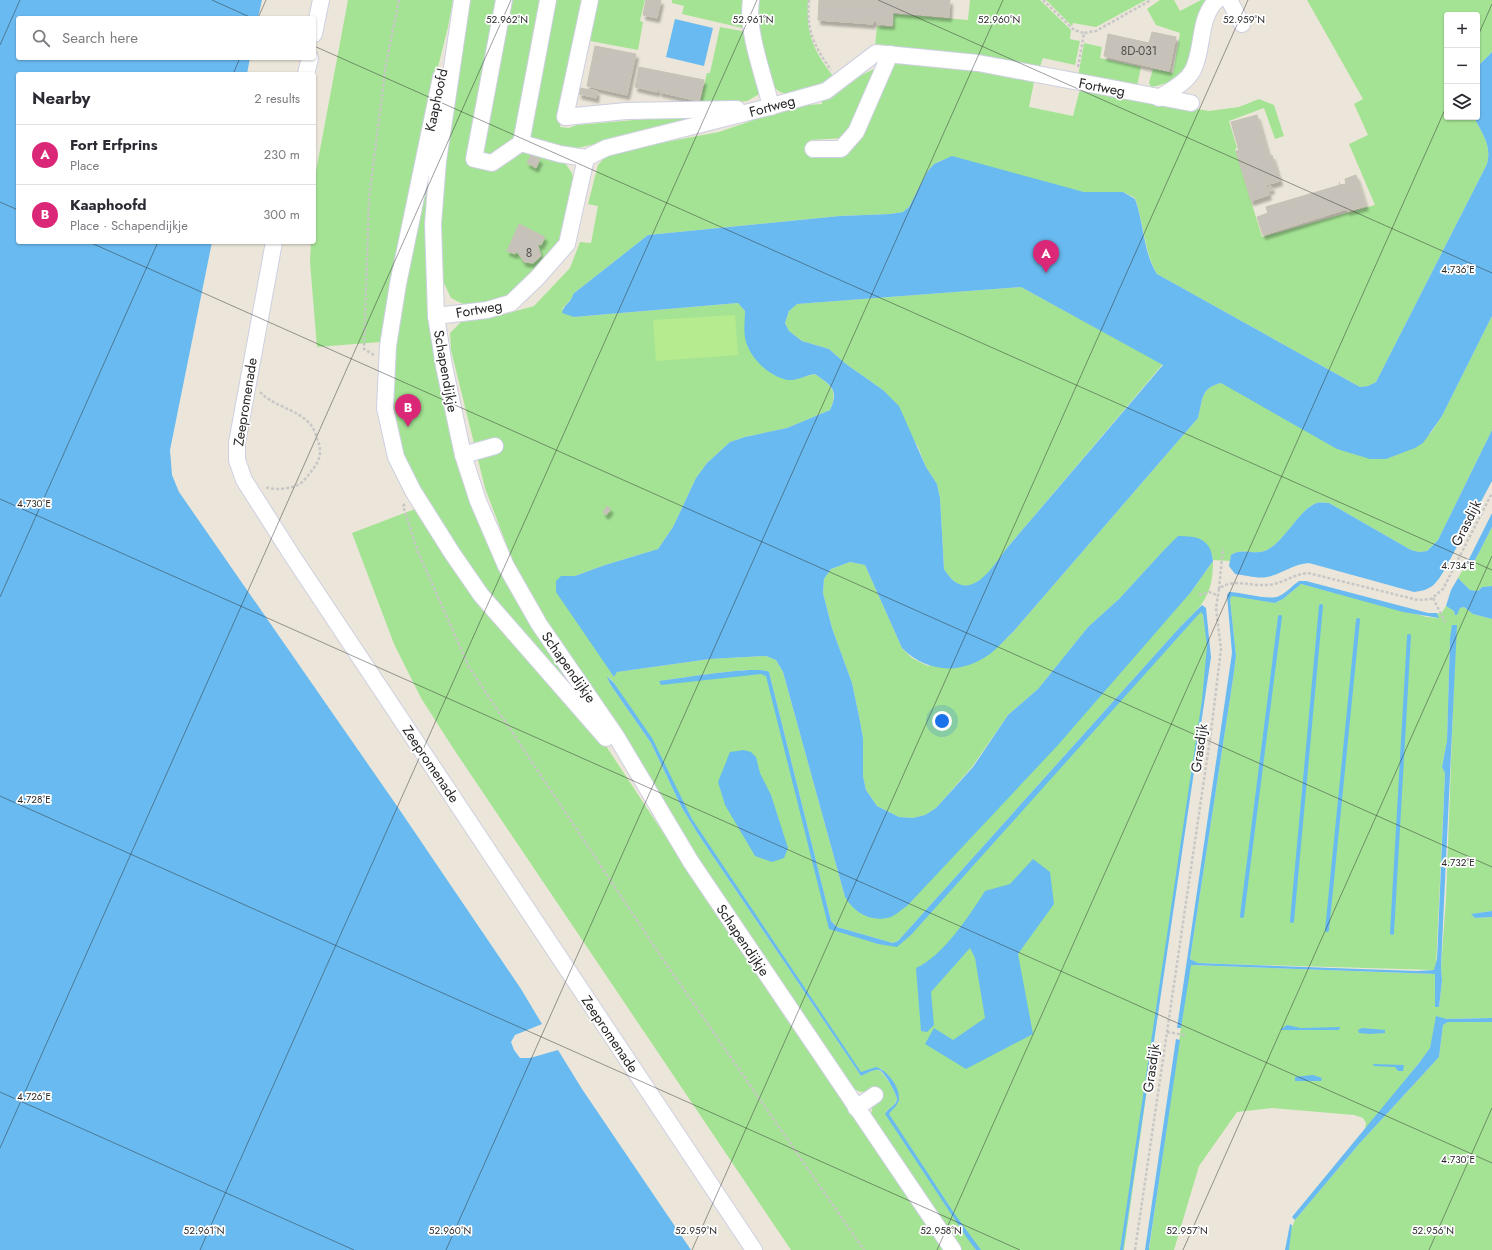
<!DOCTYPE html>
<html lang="en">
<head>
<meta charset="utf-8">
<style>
	body { margin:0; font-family:Jost,sans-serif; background:#f2f2f3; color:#2b2b33 }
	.controls { position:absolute; right:12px; top:12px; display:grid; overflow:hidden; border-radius:4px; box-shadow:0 1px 3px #0004 }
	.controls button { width:36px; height:36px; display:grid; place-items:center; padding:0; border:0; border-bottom:1px solid #e1e1e2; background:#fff; color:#2b2b33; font:20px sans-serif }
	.you { position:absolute; left:942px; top:721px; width:14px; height:14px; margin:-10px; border:3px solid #fff; border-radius:50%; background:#1a73e8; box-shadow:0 0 0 6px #1a73e833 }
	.badge { display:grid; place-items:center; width:26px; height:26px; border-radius:50%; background:#db2777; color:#fff; font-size:13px; font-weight:700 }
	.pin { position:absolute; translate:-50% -33px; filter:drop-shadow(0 1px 2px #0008) }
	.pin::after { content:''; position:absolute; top:21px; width:14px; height:12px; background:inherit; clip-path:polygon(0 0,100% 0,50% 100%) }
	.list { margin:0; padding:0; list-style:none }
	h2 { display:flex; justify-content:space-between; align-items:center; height:52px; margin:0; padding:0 16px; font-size:17px }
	h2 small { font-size:13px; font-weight:400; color:#7c7c81 }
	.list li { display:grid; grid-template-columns:26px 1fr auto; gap:12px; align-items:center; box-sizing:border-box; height:60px; padding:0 16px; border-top:1px solid #e1e1e2 }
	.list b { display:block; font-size:15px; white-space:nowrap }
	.list p { margin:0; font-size:13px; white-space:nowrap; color:#7c7c81 }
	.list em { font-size:13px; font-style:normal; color:#7c7c81 }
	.icon { flex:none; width:22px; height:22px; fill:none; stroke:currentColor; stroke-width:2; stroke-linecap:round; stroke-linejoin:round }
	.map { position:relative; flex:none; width:1492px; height:1250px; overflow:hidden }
	.search { position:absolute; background:#fff; box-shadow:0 1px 3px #0004; left:16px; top:16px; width:300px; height:44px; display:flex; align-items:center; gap:10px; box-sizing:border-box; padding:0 14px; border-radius:4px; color:#7c7c81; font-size:15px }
	.panel { position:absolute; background:#fff; box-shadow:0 1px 3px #0004; left:16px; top:72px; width:300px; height:172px; border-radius:4px }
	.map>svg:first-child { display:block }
	.green { fill:#a4e394 }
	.pitch { fill:#b7eb8f }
	.water { fill:#69baf0; fill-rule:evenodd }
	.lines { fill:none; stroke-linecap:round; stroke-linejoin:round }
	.stream { stroke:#69baf0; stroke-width:4 }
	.building { fill:#c6c2b9; stroke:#c6c2b3; filter:url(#shadow) }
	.minor-casing { stroke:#cecfe2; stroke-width:18 }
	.path { stroke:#c7c7c7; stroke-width:2.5; stroke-dasharray:3 2; stroke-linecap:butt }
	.minor { stroke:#fff; stroke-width:16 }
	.ticks { fill:none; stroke:#282828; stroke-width:1; stroke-opacity:0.45 }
	.labels { text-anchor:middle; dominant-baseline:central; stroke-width:3.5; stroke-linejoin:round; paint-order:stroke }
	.number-label { font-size:12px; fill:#504e4c }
	.street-label { font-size:14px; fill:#282828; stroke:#fff }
	.ticks-label { font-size:10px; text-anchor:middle; fill:#282828; stroke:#fff; stroke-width:3.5; stroke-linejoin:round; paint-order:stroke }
</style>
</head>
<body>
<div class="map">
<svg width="1492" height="1250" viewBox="0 0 1492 1250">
	<defs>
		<filter id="shadow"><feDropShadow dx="2.5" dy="4.5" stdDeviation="1" flood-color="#0004"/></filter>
	</defs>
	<rect width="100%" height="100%" fill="#ebe6d9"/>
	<!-- green -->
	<g class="green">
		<path d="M348 0H453L448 27 425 119 381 342 317 347 310 262 311 242H314V200L316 171Z"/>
		<path d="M468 0H587L560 127 569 128 577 125 738 111 569 150 565 163 572 173 574 182 559 243 553 253 508 296 474 305H465L451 298 442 279 439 208Z"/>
		<path d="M594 0H645L640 21 643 22 638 50 585 40Z"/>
		<path d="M672 0H746L747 29 682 14 684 6 672 3Z"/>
		<path d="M756 0H808C806 33 813 51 834 77 815 86 789 106 772 85L757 42Z"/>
		<path d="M970 0H1040L1071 30 1070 39 1080 41 1075 65 1043 58 1039 69 875 47 877 26 893 27 894 14 968 20Z"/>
		<path d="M1046 0H1146L1096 27 1073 23 1072 26Z"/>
		<path d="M1160 0H1174L1180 11 1201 0H1206L1204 3C1200 14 1197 25 1194 36 1188 68 1187 80 1151 87L1149 83 1153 69 1173 73 1180 33 1156 25 1147 9Z"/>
		<path d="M1307 0H1492V52L1477 67V15H1447V117H1474C1482 134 1492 145 1487 164L1376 382 1368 386 1360 387 1157 274C1144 252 1144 223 1135 198L1123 192H1084L942 160 934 164 927 172 909 207 903 212 890 214 840 216 648 235 573 294 572 298 562 309 574 317 738 303 745 311 746 341 796 379 815 374C830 385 839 389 830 410L787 428 745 437 730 442 707 463 696 478 673 527 658 549 605 565 575 576H561L614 677 617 672 710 659 766 656 776 660 783 672 845 897 1191 592 1213 561C1213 595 1203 605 1180 627L898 941 893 943 837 927 831 921 769 672C757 665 678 679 660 681L767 673 830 927 897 946 1202 610 1209 656 1124 1250H978L886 1113 894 1108 899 1097 882 1069 866 1071 861 1073 694 823 653 744 614 683 608 676 610 684 651 743 682 808 698 834 855 1067 861 1076C866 1074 873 1069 878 1070 883 1071 897 1093 897 1098 896 1105 890 1108 886 1112L976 1250H961L871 1114 873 1104 869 1091 861 1092 851 1088 723 900 537 608 518 575 485 488 451 350 450 333 461 322 502 315 534 306 570 268 580 242 591 243 598 206 588 204 598 165 607 155 628 149 719 132 794 106 822 104V95L880 66 844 138 810 140V158L840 156 896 60 999 71 1034 82 1029 107 1073 116 1080 89 1209 111 1239 107 1259 99 1274 105 1284 136 1275 139 1264 108 1229 121 1237 148 1235 149 1262 237 1375 205 1349 144 1368 135 1354 104 1363 99Z"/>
		<path d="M720 27 747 32 763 92 747 101 699 106 707 73H710Z"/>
		<path d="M1084 43 1102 47 1100 58 1141 67 1137 86 1078 77Z"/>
		<path d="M436 118 426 204 427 282 434 358 446 410 460 465 581 693 578 697 522 638 434 516 401 452 390 401 392 347Z"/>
		<path d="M1021 287 1163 364 1006 549C991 571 967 607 944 569L940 498 937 484 926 467 918 447 883 390 846 364 829 349 802 341 789 331 785 323 789 311 796 304Z"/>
		<path d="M1492 316V430L1438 540 1427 551 1419 552 1411 550 1329 503C1326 503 1321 502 1317 503 1300 508 1285 541 1267 550 1255 556 1242 547 1231 555L1230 561 1213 560 1212 554 1163 551 1119 599 1088 627 1038 689 1008 715 972 767 936 808 925 815 913 818 899 817 877 806 866 790 863 776V738L859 716 852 683 832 628 823 593 824 579 831 569 850 562 865 565 902 648 912 658 928 666 989 654 1013 632 1198 418C1203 400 1200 388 1221 383L1430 434 1442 416Z"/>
		<path d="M415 509 489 617 602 740 784 1016 949 1250H791L453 748 421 698 394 644 352 533Z"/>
		<path d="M1492 527V586L1482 587 1478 591 1470 590 1458 578 1467 563 1472 566Z"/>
		<path d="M1301 584 1427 617 1438 618 1437 613 1441 614 1446 606 1454 611 1455 615 1460 608 1464 607 1473 614 1492 619V911L1472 914 1475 918 1492 917V1018L1447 1019 1437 1017 1430 1049 1365 1130 1366 1123 1363 1118 1354 1115 1272 1108 1237 1112 1199 1166 1174 1250H1149L1190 965 1435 974 1439 1007 1442 981 1441 967 1446 899 1456 625 1450 638 1447 742 1442 766 1445 773 1436 967 1434 970 1223 964 1198 963 1190 959 1233 679 1236 656 1230 599 1232 596 1235 595 1275 603 1283 599Z"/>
		<path d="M1448 1022H1492V1250H1289L1290 1232 1295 1220 1359 1144 1439 1057 1443 1025Z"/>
	</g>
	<!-- pitch -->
	<path class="pitch" d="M735 315 738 355 656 361 653 320Z"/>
	<!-- water -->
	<g class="water">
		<path d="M0 0H262L258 18H18V58H250L247 74H18V242H212L170 450 172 475 179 492 397 806 521 989 542 1024 515 1035 511 1042 514 1050 520 1058H530L558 1050 582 1089 691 1250H0Z"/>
		<path d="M675 19 713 28 704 66 666 57Z"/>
		<path d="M1492 52V316L1442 416 1423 443 1415 448 1386 459H1370L1337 449 1221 383C1200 388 1203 400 1198 418L1013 632C1005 639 998 648 990 654 961 675 927 673 902 648L865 565 850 562 831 569 824 579 823 593 832 628 852 683 859 716 863 738V776L866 790 877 806 899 817 913 818 925 815 936 808 973 767 1008 715 1038 689 1088 627 1119 599 1163 551 1178 536C1198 536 1211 539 1213 561L1191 592 1058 745 907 906C902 909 896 915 891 917 872 923 854 913 845 897L783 672 776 660 766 656 710 659 617 672 614 677 556 592V581L561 576H575L605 565 658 549 673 527 696 478 707 463 730 442 745 437 787 428 830 410C840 389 830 385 815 374 807 375 796 381 788 380 769 376 752 360 746 342 743 332 745 320 745 311L738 303 574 317 562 313C563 305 572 302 573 294L648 235 840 216 890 214 903 212 909 207 927 172 934 164 952 156 1084 192H1123L1135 199C1144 223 1143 252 1157 274L1360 387 1368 386 1376 382 1487 164C1492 145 1482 134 1474 117H1477V67ZM1021 287 1163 365 1006 549C991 570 967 607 944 569L940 498 937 484 926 467 899 406 883 390 846 364 829 349 802 341 789 331 785 323 789 311 797 304Z"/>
		<path d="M1492 430V481L1445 569C1436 584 1432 590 1414 592L1309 563C1292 564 1283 574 1267 577 1258 579 1245 575 1235 574L1229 566 1231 555C1242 547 1255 556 1267 550 1285 541 1300 508 1317 503 1320 502 1326 503 1329 503L1411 550 1419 552 1427 551 1438 540Z"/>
		<path d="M1492 513V527L1472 566 1467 563Z"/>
		<path d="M1458 578 1470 590 1478 591 1482 587 1492 586V619L1473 614 1464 607 1460 608 1457 615H1455L1454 611 1446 606 1451 590Z"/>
		<path d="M1299 581H1306L1428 613H1437L1439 618 1403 612 1301 584 1283 599 1275 603 1232 596 1230 599 1236 656 1233 679 1190 959 1198 963 1223 964 1417 971 1434 970 1437 959 1445 773 1442 767 1447 741 1450 638 1452 625H1457L1441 967 1442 981 1439 1007H1435V974L1191 965 1181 1028H1177L1232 653 1227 595 1229 592C1241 592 1270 601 1279 596 1286 593 1293 585 1299 581Z"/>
		<path d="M1202 605 1206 608 1211 657 1123 1250H1120L1202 700 1207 646 1203 615 1201 612 1198 615 911 935 897 947 878 944 829 929 766 676 761 674 661 685 659 681C678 679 757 665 769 672L831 921 837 927 893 943 898 941 1180 627Z"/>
		<path d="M607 676 614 683 652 738 692 819 861 1072 876 1067C887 1070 900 1087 899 1099 898 1106 892 1109 889 1114L954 1213 981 1250H976L967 1238 885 1114C888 1108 896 1106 897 1099 897 1094 884 1071 879 1070 873 1069 866 1074 861 1076L855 1067 698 834 682 808 651 743 610 684Z"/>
		<path d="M744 750 751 752 756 757 760 773 771 795 788 848 784 858 772 862 755 856 725 805 718 782 730 752Z"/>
		<path d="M1033 859 1050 872 1054 904 1018 954 1033 1034 966 1069 925 1044 934 1028 953 1040 985 1018 975 958 970 948 931 992 934 1025 927 1032 921 1031 916 968C942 957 970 915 985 891L1010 884Z"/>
		<path d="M1492 911V917L1475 918 1471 914Z"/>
		<path d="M1436 1016 1447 1019 1492 1018V1022H1448L1443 1025 1439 1057 1359 1144 1295 1220 1292 1217 1419 1063 1430 1048Z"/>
		<path d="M1287 1025 1301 1028 1340 1027 1339 1030H1281V1029Z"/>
		<path d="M1362 1028 1385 1030V1033L1370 1034 1359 1033 1358 1030Z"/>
		<path d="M1176 1039 1180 1040 1149 1248V1250H1145Z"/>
		<path d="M1373 1064 1404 1065 1403 1071H1398L1395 1067 1374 1066Z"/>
		<path d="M1313 1075 1322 1078 1321 1081H1295V1077Z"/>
		<path d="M1290 1224 1292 1225 1289 1250H1285Z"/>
	</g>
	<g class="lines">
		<!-- stream -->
		<g class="stream">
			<path d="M1242 916 1280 617"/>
			<path d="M1292 921 1321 606"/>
			<path d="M1327 930 1358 620"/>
			<path d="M1392 933 1409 636"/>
		</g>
	</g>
	<!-- building -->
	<g class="building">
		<path d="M646 0H661L657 18 643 15Z"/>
		<path d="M819 0H950L949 17 892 12V25L877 24V21H873V24L818 20Z"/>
		<path d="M1152 32 1176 37 1169 71 1104 56 1108 34 1149 43Z"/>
		<path d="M595 46 636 54 627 95 587 86Z"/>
		<path d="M639 67 704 80 699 101 659 92 660 89H657V92L635 87Z"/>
		<path d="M580 88 597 91 596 98 579 94Z"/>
		<path d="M1257 115 1269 157 1272 155 1280 181 1266 185 1269 195 1251 201 1236 151 1239 150 1231 122Z"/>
		<path d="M531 155 540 159 536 168 527 163Z"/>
		<path d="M1356 175 1366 206 1347 211V209L1263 235 1257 217 1268 213 1266 207 1340 185 1339 182 1340 185 1346 184 1345 179Z"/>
		<circle cx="1270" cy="188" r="2"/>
		<path d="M519 224 545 237 541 245 539 244 538 246 541 256 533 263 524 262 518 253 516 252 515 254 507 251Z"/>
		<path d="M607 506 611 509 606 515 603 512Z"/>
	</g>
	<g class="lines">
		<defs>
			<g id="minor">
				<path d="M462 0 438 161 433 224 436 316 444 366 463 455 478 501 506 566 539 624 616 736 691 862 953 1250"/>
				<path d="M504 0 474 159 492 163 521 143"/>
				<path d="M548 0 521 143 560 154 586 158"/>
				<path d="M590 0 565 117 626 111 737 109"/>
				<path d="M751 0C746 32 764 75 771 107"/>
				<path d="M1229 0 1242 24"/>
				<path d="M314 34 321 0"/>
				<path d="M306 74 310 58"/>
				<path d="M441 77 398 284 388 346 385 408 396 457 413 491 452 553 481 595 606 738"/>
				<path d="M1159 98C1171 90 1186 83 1193 70 1204 48 1198 17 1217 0"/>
				<path d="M813 149H841L856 132 890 54"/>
				<path d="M274 242 237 443V460L244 480 293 557 754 1250"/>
				<path d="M436 316 487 310 511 303 538 277 567 244 586 158 606 148 765 108 826 91 876 53 978 63 1191 103"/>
				<path d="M463 455 495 446"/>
				<path d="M856 1108 875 1095"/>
			</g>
		</defs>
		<!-- minor casing -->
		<use href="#minor" class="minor-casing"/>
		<!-- path -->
		<g class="path">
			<path d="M809 0C806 30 814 46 831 70"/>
			<path d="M1043 0 1074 30 1084 33"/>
			<path d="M1078 67 1084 33 1096 31 1151 0"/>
			<path d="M374 355 364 349 369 198 386 64 399 0"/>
			<path d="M260 392C274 407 298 409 311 425 314 429 316 435 317 439 325 456 316 466 305 479 298 489 277 491 265 487"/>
			<path d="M405 504 403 506 418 552 469 667 660 955 864 1250"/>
			<path d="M1219 589 1223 548"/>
			<path d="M1199 595 1209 592 1217 595"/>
			<path d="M1433 598 1445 622"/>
			<path d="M1167 1032 1185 1035"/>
			<path d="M1135 1250 1211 732 1221 649 1216 608 1219 589C1231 578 1250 586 1266 585 1281 585 1293 574 1308 573L1418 600 1431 599 1443 589 1492 493"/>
		</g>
		<!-- minor -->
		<use href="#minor" class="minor"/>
	</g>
	<!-- ticks -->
	<path class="ticks" d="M212 0 252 18M878 0 1492 273M258 18 266 0M1477 38 1492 4M0 45 20 0M314 46 1492 570M233 74 240 58M0 202 18 210M89 242 1492 867M0 499 1492 1163M0 597 158 242M0 796 1020 1250M0 1092 354 1250M0 1148 511 0M200 1250 757 0M446 1250 1003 0M692 1250 1248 0M937 1250 1447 105M1183 1250 1492 556M1429 1250 1492 1108"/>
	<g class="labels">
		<!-- number labels -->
		<g class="number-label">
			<text x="1139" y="51">8D-031</text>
			<text x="529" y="253">8</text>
		</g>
		<!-- street labels -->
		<g class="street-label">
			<text transform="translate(1102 87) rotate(11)">Fortweg</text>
			<text transform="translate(436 100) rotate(-78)">Kaaphoofd</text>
			<text transform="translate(772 106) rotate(-15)">Fortweg</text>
			<text transform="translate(479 309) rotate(-10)">Fortweg</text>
			<text transform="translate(446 371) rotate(80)">Schapendijkje</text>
			<text transform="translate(245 402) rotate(-81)">Zeepromenade</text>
			<text transform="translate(1466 523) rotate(-63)">Grasdijk</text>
			<text transform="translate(569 667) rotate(55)">Schapendijkje</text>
			<text transform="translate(1199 748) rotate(-82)">Grasdijk</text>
			<text transform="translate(431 764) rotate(56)">Zeepromenade</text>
			<text transform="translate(743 940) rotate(56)">Schapendijkje</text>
			<text transform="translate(610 1034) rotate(56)">Zeepromenade</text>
			<text transform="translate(1151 1068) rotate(-82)">Grasdijk</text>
		</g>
	</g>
	<g class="ticks-label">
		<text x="507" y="23">52.962°N</text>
		<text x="753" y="23">52.961°N</text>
		<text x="999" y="23">52.960°N</text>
		<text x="1244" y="23">52.959°N</text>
		<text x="1458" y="273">4.736°E</text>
		<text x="34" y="507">4.730°E</text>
		<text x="1458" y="569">4.734°E</text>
		<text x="34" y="803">4.728°E</text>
		<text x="1458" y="866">4.732°E</text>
		<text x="34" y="1100">4.726°E</text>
		<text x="1458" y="1163">4.730°E</text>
		<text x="204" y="1234">52.961°N</text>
		<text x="450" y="1234">52.960°N</text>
		<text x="696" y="1234">52.959°N</text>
		<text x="941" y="1234">52.958°N</text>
		<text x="1187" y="1234">52.957°N</text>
		<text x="1433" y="1234">52.956°N</text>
	</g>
</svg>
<div class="controls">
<button>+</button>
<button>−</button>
<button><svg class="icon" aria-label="layers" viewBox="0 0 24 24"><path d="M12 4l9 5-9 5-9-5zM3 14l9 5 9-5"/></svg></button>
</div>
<div class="you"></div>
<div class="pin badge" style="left:1046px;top:273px">A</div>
<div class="pin badge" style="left:408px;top:427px">B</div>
<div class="search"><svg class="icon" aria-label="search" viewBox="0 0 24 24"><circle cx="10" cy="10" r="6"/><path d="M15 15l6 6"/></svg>Search here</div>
<section class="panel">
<h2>Nearby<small>2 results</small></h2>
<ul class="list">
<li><span class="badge">A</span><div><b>Fort Erfprins</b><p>Place</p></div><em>230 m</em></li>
<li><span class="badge">B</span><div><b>Kaaphoofd</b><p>Place · Schapendijkje</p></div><em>300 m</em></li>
</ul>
</section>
</div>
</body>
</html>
